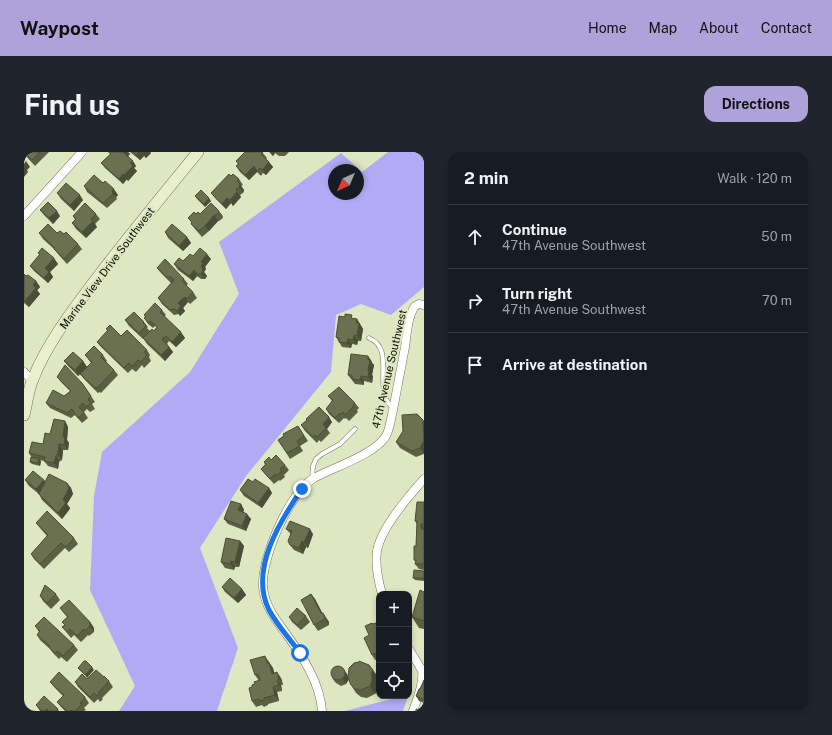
<!DOCTYPE html>
<html lang="en">
<head>
<meta charset="utf-8">
<style>
	body { margin:0; font-family:"Public Sans",sans-serif; background:#20242c; color:#f1f3f6 }
	.controls { position:absolute; right:12px; bottom:12px; display:grid; overflow:hidden; border-radius:8px; box-shadow:0 2px 6px #0003 }
	.controls button { width:36px; height:36px; display:grid; place-items:center; padding:0; border:0; border-bottom:1px solid #363941; background:#171b24; color:#f1f3f6; font:20px sans-serif }
	.compass { position:absolute; left:304px; top:12px; width:36px; height:36px; border-radius:50%; background:#171b24; box-shadow:0 2px 6px #0003; rotate:224deg }
	.stop { position:absolute; width:12px; height:12px; margin:-9px; border:3px solid #1a73e8; border-radius:50%; background:#fff }
	.stop.end { background:#1a73e8; border-color:#fff; box-shadow:0 1px 4px #0008 }
	.list { margin:0; padding:0; list-style:none }
	h2 { display:flex; justify-content:space-between; align-items:center; height:52px; margin:0; padding:0 16px; font-size:17px }
	h2 small { font-size:13px; font-weight:400; color:#9ea1a6 }
	.list li { display:grid; grid-template-columns:26px 1fr auto; gap:12px; align-items:center; box-sizing:border-box; height:64px; padding:0 16px; border-top:1px solid #363941 }
	.list b { display:block; font-size:15px; white-space:nowrap }
	.list p { margin:0; font-size:13px; white-space:nowrap; color:#9ea1a6 }
	.list em { font-size:13px; font-style:normal; color:#9ea1a6 }
	.icon { flex:none; width:22px; height:22px; fill:none; stroke:currentColor; stroke-width:2; stroke-linecap:round; stroke-linejoin:round }
	.map { position:relative; flex:none; width:400px; height:559px; overflow:hidden; border-radius:12px }
	header { display:flex; align-items:center; gap:24px; box-sizing:border-box; height:56px; padding:0 20px; background:#aea2da; color:#111 }
	header strong { font-size:19px }
	nav { display:flex; gap:22px; margin-inline-start:auto; font-size:14px }
	.intro { display:flex; align-items:center; justify-content:space-between; box-sizing:border-box; height:96px; padding:0 24px }
	h1 { margin:0; font-size:28px }
	.button { padding:10px 18px; border-radius:12px; background:#aea2da; color:#111; font-size:14px; font-weight:700 }
	main { display:flex; gap:24px; padding:0 24px }
	aside { flex:1; background:#171b24; border-radius:12px; box-shadow:0 2px 6px #0003 }
	.map>svg:first-child { display:block }
	.green { fill:#b2aaf4; fill-rule:evenodd }
	.lines { fill:none; stroke-linecap:round; stroke-linejoin:round }
	.lane-casing { stroke:#6f7555; stroke-width:5 }
	.street-casing { stroke:#6f7555; stroke-width:9 }
	.secondary-casing { stroke:#6f7555; stroke-width:12 }
	.lane { stroke:#fff; stroke-width:4 }
	.street { stroke:#fff; stroke-width:8 }
	.secondary { stroke:#e9eece; stroke-width:11 }
	.wall { fill:#5b6045 }
	.shaded-wall { fill:#4a4e38 }
	.building { fill:#6a7050; stroke:#4a4e38 }
	.route { stroke:#1a73e8; stroke-width:5 }
	.labels { text-anchor:middle; dominant-baseline:central; stroke-width:4; stroke-linejoin:round; paint-order:stroke }
	.street-label { font-size:11px; fill:#0e1005; stroke:#dfe6c2 }
</style>
</head>
<body>
<header>
<strong>Waypost</strong>
<nav><a>Home</a><a>Map</a><a>About</a><a>Contact</a></nav>
</header>
<div class="intro"><h1>Find us</h1><a class="button">Directions</a></div>
<main>
<div class="map">
<svg width="400" height="559" viewBox="0 0 400 559">
	<rect width="100%" height="100%" fill="#dfe6c2"/>
	<!-- green -->
	<g class="green">
		<path d="M364 0H400V135L367 163 337 152 312 163 307 220 222 324 176 396 214 496 193 559H95L111 534 66 438 70 344 78 300 166 220 215 142 195 90 317 1 338 20ZM310 18H334V42H310Z"/>
		<path d="M379 544H384L379 559H321Z"/>
	</g>
	<g class="lines">
		<defs>
			<g id="lane">
				<path d="M345 186C373 197 347 239 369 256"/>
				<path d="M288 327 289 314 292 307 298 302 316 292 331 277"/>
			</g>
			<g id="street">
				<path d="M0 64 58 0"/>
				<path d="M0 220 8 228"/>
				<path d="M358 442C354 428 351 414 353 399 357 376 384 345 400 327"/>
				<path d="M385 497C389 504 394 511 398 519 400 531 393 548 389 559"/>
				<path d="M298 559C296 531 279 505 263 483 252 468 241 455 239 435 237 407 265 341 290 326 310 315 350 303 362 284 366 276 367 266 369 258 373 237 377 216 381 195 383 182 383 166 391 154L395 152 400 153"/>
			</g>
			<path id="secondary" d="M0 263C3 251 4 238 9 227 23 190 55 150 79 118 110 78 142 39 174 0"/>
		</defs>
		<!-- lane casing -->
		<use href="#lane" class="lane-casing"/>
		<!-- street casing -->
		<use href="#street" class="street-casing"/>
		<!-- secondary casing -->
		<use href="#secondary" class="secondary-casing"/>
		<!-- lane -->
		<use href="#lane" class="lane"/>
		<!-- street -->
		<use href="#street" class="street"/>
		<!-- secondary -->
		<use href="#secondary" class="secondary"/>
	</g>
	<!-- wall -->
	<g class="wall">
		<path d="M0 0H25L11 14 0 2Z"/>
		<path d="M84 0H104L106 2 104 4 112 14 110 16 113 19 104 29 103 27 99 32 81 16 77 11 86 2Z"/>
		<path d="M106 0H126L127 1 122 6 120 4 116 8Z"/>
		<path d="M238 0 243 6 242 7 249 15 242 23 239 21 237 24 233 20 225 28 216 20 212 14 214 12 212 9Z"/>
		<path d="M245 0H265L261 4H255L251 1 249 4Z"/>
		<path d="M207 24 215 27 219 33 217 34 220 38 219 41 216 43 217 45 209 54 207 51 202 57 191 46 187 41Z"/>
		<path d="M60 34 94 43 92 45 93 47 83 56 63 40Z"/>
		<path d="M33 41 59 48 50 59 37 47Z"/>
		<path d="M171 44 187 49 181 55 173 47Z"/>
		<path d="M187 51 198 63 199 66 195 69H194L185 79 178 85 171 77 167 72 168 71 164 66 172 62H176Z"/>
		<path d="M16 58 36 64 29 72 20 63Z"/>
		<path d="M72 62 76 67 71 72 73 75 62 86 52 77 48 71 51 68 49 64Z"/>
		<path d="M141 80 163 85 167 91 159 99 144 86Z"/>
		<path d="M15 81H33L40 82 54 92 58 97 43 112 34 102 30 97 19 87Z"/>
		<path d="M14 101 34 112 26 120 29 125 24 131 10 119 6 114 16 103Z"/>
		<path d="M169 104 187 107 181 115 182 117 180 120 183 124 181 127H177L173 124 169 129 154 118 150 112Z"/>
		<path d="M133 116 160 127 164 132 162 134 169 140 173 146 166 152 164 150 159 156 161 159 156 164 155 162 150 163 138 152 134 146 147 131 137 121Z"/>
		<path d="M0 122 2 124 12 129 16 135 13 138 16 142 5 155 0 151Z"/>
		<path d="M138 158 142 163 140 165 161 186 152 195 145 189 143 192 149 200 141 209 123 192 119 186 130 179 133 176 131 174 129 176 124 172 120 166 122 165 120 163Z"/>
		<path d="M330 166 333 167 339 177 337 189H334L333 193 328 192 327 196 318 195 312 185Z"/>
		<path d="M101 168 120 170 124 175 123 176 126 179 119 187 105 174Z"/>
		<path d="M82 177 123 198 126 203 125 205 127 209 120 216 118 213 112 220 108 217 104 221 77 195 73 190 84 179Z"/>
		<path d="M61 203H79L83 209 82 210 90 218 94 223 77 241 76 240 74 241 60 227 56 222 54 224 44 214 40 209H59L63 215 67 211Z"/>
		<path d="M344 204 348 210V211L350 213 348 223 349 224 348 231 340 229V233L331 232 324 223Z"/>
		<path d="M33 225 58 231 71 250 68 252 71 257 66 260 63 257 60 260 64 266 58 271 51 263 47 266 26 256 22 251 40 244 46 239 37 230Z"/>
		<path d="M304 244 331 251 335 256 333 258 334 260 325 269 322 266 321 267 320 266 315 271 305 262 302 257 308 249Z"/>
		<path d="M41 269 44 275 43 288 45 291 44 298H39L38 308 35 310 34 317 24 314 20 309 16 308 17 309 16 314 8 312 6 310 8 306 5 301 19 292 26 282Z"/>
		<path d="M400 269V302L392 305 376 296 372 290Z"/>
		<path d="M308 270 303 277 306 281 297 290 295 288 293 291 281 279 277 273Z"/>
		<path d="M274 274 284 289 276 294 279 299 266 307 254 288Z"/>
		<path d="M247 308 261 313 265 318 260 323 261 325 256 329 255 328 250 332 241 322 237 317 241 313 240 310Z"/>
		<path d="M1 328H20L21 330 43 331 47 336 49 342 43 352 46 356 45 358 38 367 18 348 15 342 5 334Z"/>
		<path d="M229 330 245 336 248 341 238 356 220 344 216 338Z"/>
		<path d="M400 350V418L395 417 391 412 392 410 390 408 392 394 393 372 391 369Z"/>
		<path d="M217 352 220 358 219 360 227 367 222 379 204 372 200 367Z"/>
		<path d="M12 371 50 386 54 392 45 400 41 396 20 417 10 407 7 402 23 384 16 376Z"/>
		<path d="M262 377 289 382 284 396 282 395 279 402 270 398 266 393 267 382Z"/>
		<path d="M216 389 220 394 215 415H211L210 418 201 416 197 410Z"/>
		<path d="M400 419V429L391 428 389 426Z"/>
		<path d="M198 435 218 437 222 443 214 451 201 440Z"/>
		<path d="M400 440V477L395 476 388 465Z"/>
		<path d="M32 442 36 448 27 457 19 449 16 444Z"/>
		<path d="M287 442 291 447 298 461 305 470V473L294 479 290 473Z"/>
		<path d="M36 456 66 470 70 476V480L65 484 64 483 57 490 50 483 47 486 38 475 41 473 38 470 43 465Z"/>
		<path d="M282 464 286 470 277 478 268 470 265 465Z"/>
		<path d="M355 470V506L351 508 348 503 345 483 349 472Z"/>
		<path d="M11 474 50 493 54 498 43 510 37 505 35 507 29 501 26 497 16 488 13 483 15 480Z"/>
		<path d="M245 510 246 512 249 516 250 521 257 526 259 533H257L258 539 253 540 255 549 244 552V553L240 555 238 553 232 555 228 549V535L235 529 231 523Z"/>
		<path d="M319 517 323 522 324 526H355L353 528 354 537 351 542 343 546 337 545 332 541 327 533 325 527 322 532 317 534 312 531 308 526Z"/>
		<path d="M80 525 85 529 89 535 78 546 79 547 76 550 74 547 70 551 54 535 51 530 63 527Z"/>
		<path d="M400 528V551L395 549 392 544 396 537Z"/>
		<path d="M26 530 61 545 65 551 60 556 62 558 60 559H41L37 555 33 550 39 544 30 535Z"/>
		<path d="M12 553 34 557 35 559H16Z"/>
	</g>
	<!-- shaded-wall -->
	<g class="shaded-wall">
		<path d="M99 0H104L106 2 103 5Z"/>
		<path d="M115 0H118L120 4 116 8 112 3Z"/>
		<path d="M118 0H126L127 1 122 6Z"/>
		<path d="M246 0H251V1L249 4Z"/>
		<path d="M2 9 6 15 3 18 4 20 0 25V12Z"/>
		<path d="M109 9 112 14 110 16 113 19 104 29 100 23 106 11Z"/>
		<path d="M245 10 249 15 242 23 238 18Z"/>
		<path d="M230 14 234 19 225 28 221 23Z"/>
		<path d="M99 22 103 27 99 32 95 27Z"/>
		<path d="M216 32 220 38 219 41 215 36Z"/>
		<path d="M90 37 94 43 92 45 93 47 89 42 88 39Z"/>
		<path d="M213 40 217 45 209 54 206 48Z"/>
		<path d="M56 43 59 48 50 59 46 53Z"/>
		<path d="M185 46 187 49 181 55 180 52Z"/>
		<path d="M203 46 207 51 202 57 198 52Z"/>
		<path d="M194 58 198 63 199 66 195 60Z"/>
		<path d="M33 59 36 64 29 72 25 66Z"/>
		<path d="M190 63 194 69 185 79 181 74Z"/>
		<path d="M69 69 73 75 62 86 58 80Z"/>
		<path d="M163 85 167 91 159 99 155 94Z"/>
		<path d="M183 102 187 107 181 115 182 117 180 120 183 124 181 127 177 122V110Z"/>
		<path d="M30 106 34 112 26 120 29 125 24 131 20 126 21 116Z"/>
		<path d="M170 118 173 124 169 129 165 124Z"/>
		<path d="M12 129 16 135 13 138 16 142 5 155 1 149 9 133Z"/>
		<path d="M161 145 164 150 159 156 161 159 156 164 153 159 154 151Z"/>
		<path d="M333 167 339 177 337 189 333 184 332 171Z"/>
		<path d="M157 180 161 186 152 195 148 190Z"/>
		<path d="M330 183 334 189 333 193 329 188Z"/>
		<path d="M324 187 328 192 327 196 323 191Z"/>
		<path d="M145 195 149 200 141 209 137 203Z"/>
		<path d="M344 204 348 210V211L350 213 348 223 349 224 348 231 344 225Z"/>
		<path d="M59 209 63 215 54 224 51 218Z"/>
		<path d="M337 224 340 229V233L336 228Z"/>
		<path d="M305 265 308 270 303 277 299 272Z"/>
		<path d="M399 268 400 269V302L396 296Z"/>
		<path d="M41 269 44 275 43 288 45 291 44 298 40 293 39 284Z"/>
		<path d="M35 292 39 298 38 308 34 302Z"/>
		<path d="M32 304 35 310 34 317 30 311Z"/>
		<path d="M15 307 17 309 16 314 14 311Z"/>
		<path d="M20 328 23 333 15 343 12 337Z"/>
		<path d="M43 331 47 336 49 342 43 352 46 356 45 358 38 367 34 361 39 348Z"/>
		<path d="M245 336 248 341 238 356 234 351Z"/>
		<path d="M217 352 220 358 218 364 214 358Z"/>
		<path d="M223 362 227 367 222 379 218 374Z"/>
		<path d="M397 372 400 376V381L397 377Z"/>
		<path d="M286 377 289 382 284 396 280 390Z"/>
		<path d="M216 389 220 394 215 415 211 410Z"/>
		<path d="M278 389 282 395 279 402 275 396Z"/>
		<path d="M207 409 211 415 210 418 207 412Z"/>
		<path d="M218 437 222 443 214 451 210 446Z"/>
		<path d="M287 442 291 447 301 466 297 461Z"/>
		<path d="M299 461 305 470V473L301 467Z"/>
		<path d="M66 470 70 476V480L66 474Z"/>
		<path d="M241 504 249 516 252 527 248 522 243 511Z"/>
		<path d="M68 515 70 518 63 526 61 523Z"/>
		<path d="M319 517 323 522 325 527 322 532 318 526Z"/>
		<path d="M349 518 355 526 353 528 354 537 351 542 346 534 348 520Z"/>
		<path d="M253 520 257 526 259 533 255 527Z"/>
		<path d="M253 528 257 533 258 539 255 533Z"/>
		<path d="M249 535 253 540 255 549 251 543Z"/>
	</g>
	<!-- building -->
	<g class="building">
		<path d="M0 0H16L8 8Z"/>
		<path d="M85 0H99L109 9 106 11 109 14 100 23 99 22 95 27 77 11 87 2Z"/>
		<path d="M109 0H115L112 3Z"/>
		<path d="M221 0H239L237 2 245 10 238 18 236 16 233 19 230 14 221 23 212 14 215 12 212 9Z"/>
		<path d="M205 22 207 24 209 22 215 27 213 29 216 32 215 36 212 37 213 40 206 48 203 46 198 52 187 41Z"/>
		<path d="M70 23 79 31 81 29 90 37 88 39 89 42 79 51 60 34Z"/>
		<path d="M42 31 56 43 46 53 33 41Z"/>
		<path d="M177 38 185 46 180 52 171 44Z"/>
		<path d="M24 50 33 59 25 66 16 58Z"/>
		<path d="M61 51 72 62 67 67 69 69 58 80 48 71 52 67 49 64Z"/>
		<path d="M187 51 194 58 195 60 192 63H190L181 74 175 79 167 72 168 70 164 66 170 60 172 62 174 60 176 62Z"/>
		<path d="M24 72 33 81 36 79 40 82 42 80 54 92 40 107 30 97 31 96 15 81Z"/>
		<path d="M148 72 163 85 155 94 141 80Z"/>
		<path d="M18 96 30 106 21 116 25 120 20 126 6 114 16 102 14 101Z"/>
		<path d="M176 96 183 102 177 110 179 111 177 114 179 118 177 122H173L170 118 165 124 150 112 155 106 159 109 166 102 169 104Z"/>
		<path d="M141 107 160 127 158 129 169 140 163 147 161 145 154 151 157 154 153 159 151 157 146 158 134 146 150 128 146 124 144 126 133 116Z"/>
		<path d="M0 122 2 124 4 123 12 129 9 133 12 136 1 149H0Z"/>
		<path d="M131 151 138 158 136 160 157 180 148 190 142 184 138 187 145 195 137 203 119 186 128 177 130 179 133 175 127 169 125 171 120 166 122 164 120 163Z"/>
		<path d="M110 160 120 170 119 171 122 174 115 181 101 168Z"/>
		<path d="M321 162 328 163 327 166 333 167 332 171H335L333 184 330 183 329 188 324 187 323 191 315 190V186L312 185 315 164 321 165Z"/>
		<path d="M86 173 97 184 103 178 123 198 120 200 123 203 117 210 114 208 108 214 105 211 100 216 73 190 84 178 82 177Z"/>
		<path d="M70 194 79 203 77 205 90 218 73 236 72 235 71 236 56 222 68 210 61 203Z"/>
		<path d="M49 200 59 209 51 218 40 209Z"/>
		<path d="M327 202 344 204V208H346L344 219H345L344 225 337 224 336 228 328 227V223H324Z"/>
		<path d="M41 213 58 231 67 244 64 248 67 251 62 255 59 251 55 255 60 261 54 266 48 257 43 261 22 251 29 238 40 244 47 239 33 225Z"/>
		<path d="M315 235 331 251 329 253 330 254 321 263 319 260 317 262 316 261 311 266 302 257 309 248 304 244Z"/>
		<path d="M295 255 305 265 299 272 302 276 293 285 291 283 289 285 277 273 283 268 282 267Z"/>
		<path d="M393 262 399 268 400 289 396 296 388 299 372 290 379 279 378 263Z"/>
		<path d="M30 267 41 269 39 284 41 286 40 293 35 292 34 302 32 304 30 311 20 309 21 305 5 301 8 290 19 292 21 281 26 282Z"/>
		<path d="M274 274 280 284 273 289 276 294 263 301 254 288 260 284 259 282Z"/>
		<path d="M252 303 261 313 256 317 258 319 252 324 251 322 246 327 237 317 242 312 240 310 245 305 247 308Z"/>
		<path d="M7 305 15 307 14 311 6 310Z"/>
		<path d="M9 319 20 328 12 337 1 328Z"/>
		<path d="M25 322 43 331 45 336 39 348 42 351 41 352 34 361 15 342Z"/>
		<path d="M224 327 229 330 231 327 245 336 234 351 216 338Z"/>
		<path d="M207 349 217 352 214 358 223 362 218 374 200 367Z"/>
		<path d="M393 350H400V372H397V377H400V412H391L392 408H390V394H392L393 369H391Z"/>
		<path d="M23 359 50 386 42 395 37 391 16 412 7 402 24 383 12 371Z"/>
		<path d="M266 369 286 377 280 390 278 389 275 396 266 393 264 389 268 379 262 377Z"/>
		<path d="M202 386 216 389 211 410 207 409V412L197 410Z"/>
		<path d="M390 418 400 419V426H389Z"/>
		<path d="M206 426 218 437 210 446 198 435Z"/>
		<path d="M21 433 32 442 23 451 16 444Z"/>
		<path d="M396 438 400 440V469L388 465Z"/>
		<path d="M287 442 297 461H299L301 465V467L290 473 277 448Z"/>
		<path d="M45 448 66 470V474L61 479 60 477 53 484 46 477 43 480 38 475 41 473 38 470 44 465 36 456Z"/>
		<path d="M273 456 282 464 273 473 265 465Z"/>
		<path d="M20 465 50 493 39 504 34 499 31 501 25 495 26 494 13 483 16 479 11 474Z"/>
		<path d="M355 470V505H354L352 501 348 503 340 486 345 483 341 474 348 471 349 472Z"/>
		<path d="M241 504 243 511H245L248 522 253 520 255 527 253 528 255 533 249 535 251 543 240 546V548L236 549 235 547 228 549 225 536 228 535V533L231 532 230 530 236 528 234 522 231 523 226 508Z"/>
		<path d="M60 509H62L68 515 61 523 54 516Z"/>
		<path d="M335 509 345 513 349 518 348 520V529L346 534 337 538 331 537 327 533 324 526 325 516 330 511 335 510Z"/>
		<circle cx="314" cy="521" r="7"/>
		<path d="M72 518 80 525V524L85 529 74 541 75 542 73 544 70 541 66 545 51 530 58 522 63 527Z"/>
		<path d="M35 520 61 545 56 551 58 552 51 559H49L47 558 46 559H43L33 550 40 543 26 530Z"/>
		<path d="M400 528V548L392 544 395 537H396Z"/>
		<path d="M20 544 34 557 32 559H23L24 558 23 557 21 559H18L12 553Z"/>
		<path d="M392 557 400 559H392Z"/>
	</g>
	<g class="lines">
		<!-- route -->
		<path class="route" d="M276 501C266 487 253 473 245 458 225 418 256 369 278 337"/>
	</g>
	<g class="labels">
		<!-- street labels -->
		<g class="street-label">
			<text transform="translate(83 116) rotate(-53)">Marine View Drive Southwest</text>
			<text transform="translate(365 217) rotate(-77)">47th Avenue Southwest</text>
		</g>
	</g>
</svg>
<div class="controls">
<button>+</button>
<button>−</button>
<button><svg class="icon" aria-label="locate" viewBox="0 0 24 24"><circle cx="12" cy="12" r="6"/><path d="M12 2v4M12 18v4M2 12h4M18 12h4"/></svg></button>
</div>
<svg class="compass" viewBox="-18 -18 36 36"><path d="M0-13l5 13h-10z" fill="#e53935"/><path d="M0 13l5-13h-10z" fill="#9ea1a6"/></svg>
<div class="stop" style="left:276px;top:501px"></div>
<div class="stop end" style="left:278px;top:337px"></div>
</div>
<aside>
<h2>2 min<small>Walk · 120 m</small></h2>
<ul class="list">
<li><svg class="icon" aria-label="ahead" viewBox="0 0 24 24"><path d="M12 20V5M6 11l6-6 6 6"/></svg><div><b>Continue</b><p>47th Avenue Southwest</p></div><em>50 m</em></li>
<li><svg class="icon" aria-label="right" viewBox="0 0 24 24"><path d="M7 20v-9h11M14 6l5 5-5 5"/></svg><div><b>Turn right</b><p>47th Avenue Southwest</p></div><em>70 m</em></li>
<li><svg class="icon" aria-label="arrive" viewBox="0 0 24 24"><path d="M6 21V4h12l-3 4 3 4H6"/></svg><div><b>Arrive at destination</b></div></li>
</ul>
</aside>
</main>
</body>
</html>
